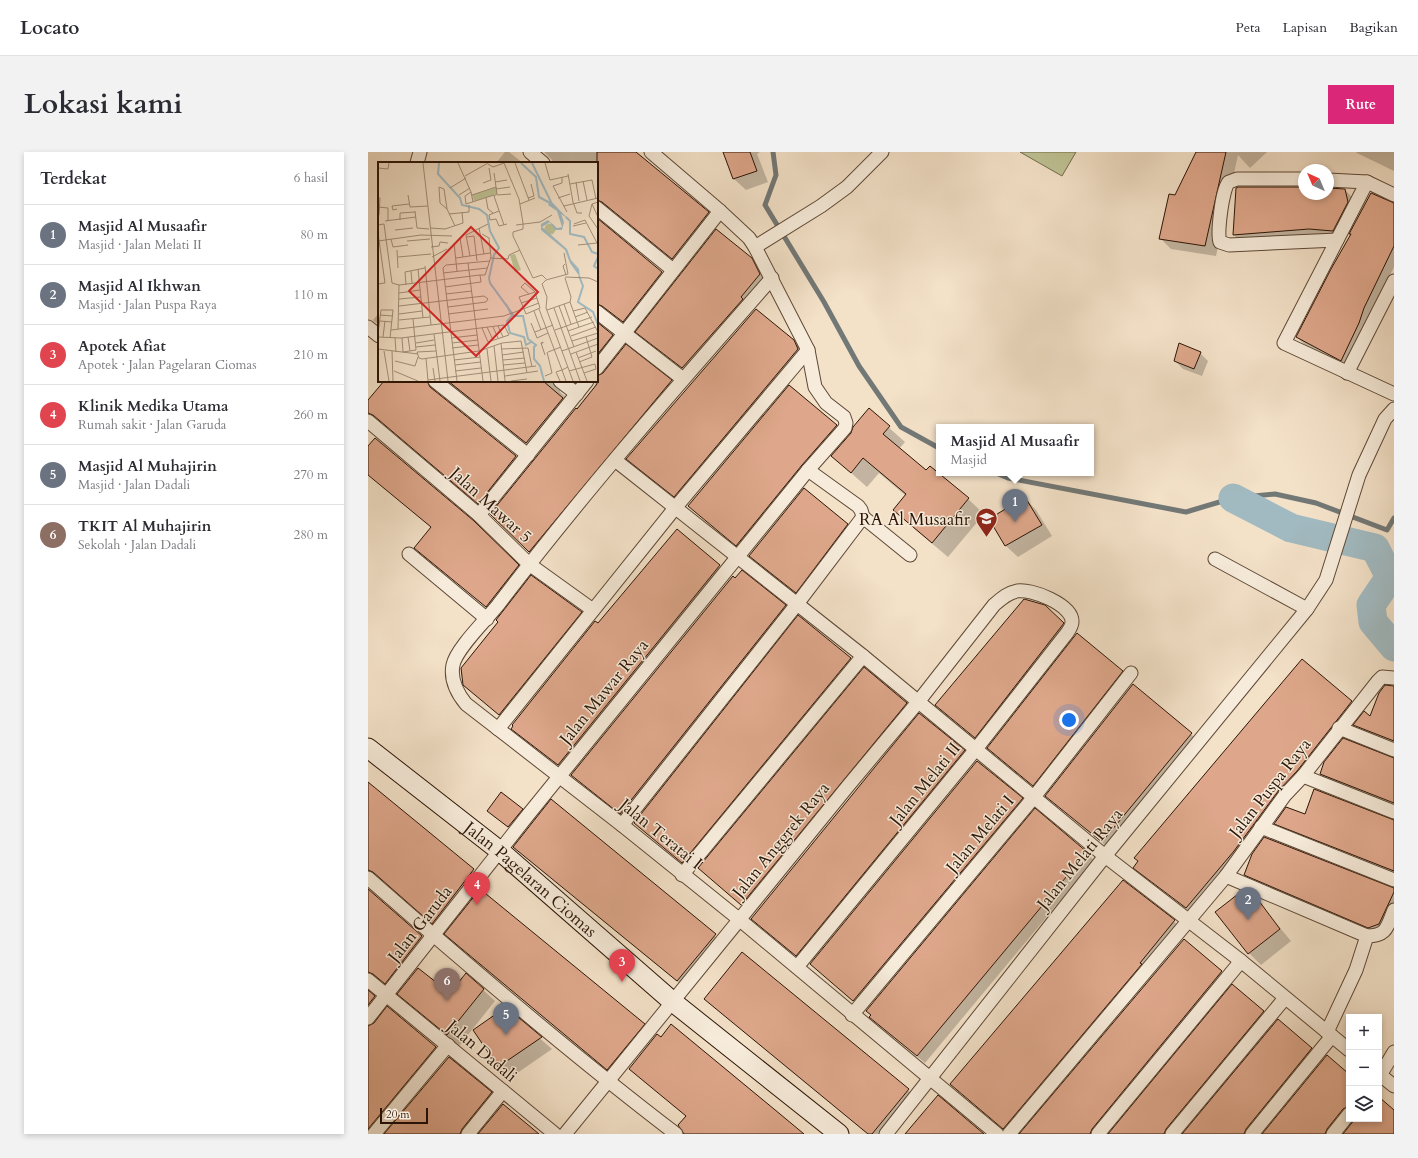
<!DOCTYPE html>
<html lang="id">
<head>
<meta charset="utf-8">
<style>
	body { margin:0; font-family:Cardo,serif; background:#f2f2f3; color:#2b2b33 }
	.controls { position:absolute; right:12px; bottom:12px; display:grid; overflow:hidden; border-radius:0px; box-shadow:0 2px 6px #0003 }
	.controls button { width:36px; height:36px; display:grid; place-items:center; padding:0; border:0; border-bottom:1px solid #e1e1e2; background:#fff; color:#2b2b33; font:20px sans-serif }
	.compass { position:absolute; left:930px; top:12px; width:36px; height:36px; border-radius:50%; background:#fff; box-shadow:0 2px 6px #0003; rotate:316deg }
	.scale { position:absolute; left:12px; bottom:10px; width:48px; box-sizing:border-box; padding-left:4px; border:2px solid #2c1506; border-top:0; font-size:11px; line-height:14px; white-space:nowrap; color:#2c1506; -webkit-text-stroke:3px #f7ecdb; paint-order:stroke }
	.you { position:absolute; left:701px; top:568px; width:14px; height:14px; margin:-10px; border:3px solid #fff; border-radius:50%; background:#1a73e8; box-shadow:0 0 0 6px #1a73e833 }
	.badge { display:grid; place-items:center; width:26px; height:26px; border-radius:50%; background:#db2777; color:#fff; font-size:13px; font-weight:700 }
	.pin { position:absolute; translate:-50% -33px; filter:drop-shadow(0 1px 2px #0008) }
	.pin::after { content:''; position:absolute; top:21px; width:14px; height:12px; background:inherit; clip-path:polygon(0 0,100% 0,50% 100%) }
	.popup { position:absolute; left:568px; top:272px; width:158px; height:52px; box-sizing:border-box; display:grid; place-content:center; border-radius:0px; background:#fff; filter:drop-shadow(0 1px 3px #0005); font-size:13px; white-space:nowrap; color:#7c7c81 }
	.popup b { font-size:15px; color:#2b2b33 }
	.popup::after { content:''; position:absolute; left:50%; top:100%; margin-left:-8px; border:8px solid transparent; border-top-color:#fff }
	.list { margin:0; padding:0; list-style:none }
	h2 { display:flex; justify-content:space-between; align-items:center; height:52px; margin:0; padding:0 16px; font-size:17px }
	h2 small { font-size:13px; font-weight:400; color:#7c7c81 }
	.list li { display:grid; grid-template-columns:26px 1fr auto; gap:12px; align-items:center; box-sizing:border-box; height:60px; padding:0 16px; border-top:1px solid #e1e1e2 }
	.list b { display:block; font-size:15px; white-space:nowrap }
	.list p { margin:0; font-size:13px; white-space:nowrap; color:#7c7c81 }
	.list em { font-size:13px; font-style:normal; color:#7c7c81 }
	.icon { flex:none; width:22px; height:22px; fill:none; stroke:currentColor; stroke-width:2; stroke-linecap:round; stroke-linejoin:round }
	.map { position:relative; flex:none; width:1026px; height:982px; overflow:hidden; border-radius:0px }
	header { display:flex; align-items:center; gap:24px; box-sizing:border-box; height:56px; padding:0 20px; background:#fff; border-bottom:1px solid #e1e1e2 }
	header strong { font-size:19px }
	nav { display:flex; gap:22px; margin-inline-start:auto; font-size:14px }
	.intro { display:flex; align-items:center; justify-content:space-between; box-sizing:border-box; height:96px; padding:0 24px }
	h1 { margin:0; font-size:28px }
	.button { padding:10px 18px; border-radius:0px; background:#db2777; color:#fff; font-size:14px; font-weight:700 }
	main { display:flex; gap:24px; padding:0 24px }
	aside { flex:1; background:#fff; border-radius:0px; box-shadow:0 2px 6px #0003 }
	.map>svg:first-child { display:block }
	.green { fill:#bec294; stroke:#756c4d }
	.shadow { fill:#0003 }
	.lines { fill:none; stroke-linecap:round; stroke-linejoin:round }
	.stream { stroke:#727876; stroke-width:5 }
	.river { stroke:#a1bac1; stroke-width:29 }
	.building { fill:#dea78b; stroke:#2c1506 }
	.street-casing { stroke:#5e4836; stroke-width:15 }
	.secondary-casing { stroke:#2c1506; stroke-width:21 }
	.street { stroke:#f7ecdb; stroke-width:13 }
	.secondary { stroke:#f7ecdb; stroke-width:19 }
	.labels { text-anchor:middle; dominant-baseline:central; stroke-width:3; stroke-linejoin:round; paint-order:stroke }
	.street-label { font-size:17px; fill:#2c1506; stroke:#f7ecdb }
	.poi-label { font-size:17px; fill:#2c1506; stroke:#f7ecdb; text-anchor:end }
	.inset-river { fill:none; stroke:#a1bac1; stroke-width:2 }
	.inset-road { fill:none; stroke:#a38f7a; stroke-width:1 }
	.view { fill:#d62828; fill-opacity:0.15; stroke:#d62828; stroke-width:2 }
	.inset-edge { fill:none; stroke:#2c1506; stroke-width:2 }
</style>
</head>
<body>
<header>
<strong>Locato</strong>
<nav><a>Peta</a><a>Lapisan</a><a>Bagikan</a></nav>
</header>
<div class="intro"><h1>Lokasi kami</h1><a class="button">Rute</a></div>
<main>
<aside>
<h2>Terdekat<small>6 hasil</small></h2>
<ul class="list">
<li><span class="badge" style="background:#6b7280">1</span><div><b>Masjid Al Musaafir</b><p>Masjid · Jalan Melati II</p></div><em>80 m</em></li>
<li><span class="badge" style="background:#6b7280">2</span><div><b>Masjid Al Ikhwan</b><p>Masjid · Jalan Puspa Raya</p></div><em>110 m</em></li>
<li><span class="badge" style="background:#e0444e">3</span><div><b>Apotek Afiat</b><p>Apotek · Jalan Pagelaran Ciomas</p></div><em>210 m</em></li>
<li><span class="badge" style="background:#e0444e">4</span><div><b>Klinik Medika Utama</b><p>Rumah sakit · Jalan Garuda</p></div><em>260 m</em></li>
<li><span class="badge" style="background:#6b7280">5</span><div><b>Masjid Al Muhajirin</b><p>Masjid · Jalan Dadali</p></div><em>270 m</em></li>
<li><span class="badge" style="background:#8d6e63">6</span><div><b>TKIT Al Muhajirin</b><p>Sekolah · Jalan Dadali</p></div><em>280 m</em></li>
</ul>
</aside>
<div class="map">
<svg width="1026" height="982" viewBox="0 0 1026 982">
	<rect width="100%" height="100%" fill="#f3e1c8"/>
	<filter id="stains"><feTurbulence type="fractalNoise" baseFrequency=".005" numOctaves="4"/><feColorMatrix values="0 0 0 0 .2 0 0 0 0 .09 0 0 0 0 .02 0 0 0 .5 -.17"/></filter>
	<radialGradient id="worn" r=".72"><stop offset=".6" stop-color="#630" stop-opacity="0"/><stop offset="1" stop-color="#630" stop-opacity=".3"/></radialGradient>
	<!-- green -->
	<path class="green" d="M652 0H708L694 24Z"/>
	<!-- shadow -->
	<g class="shadow">
		<path d="M137 0H141L155 11H128Z"/>
		<path d="M176 0H266L348 68 312 114 243 57 234 56 229 64V11H183L184 8Z"/>
		<path d="M357 0H392L389 2 400 30 378 38 366 27Z"/>
		<path d="M829 0H899L882 16 870 3 848 104 803 97 792 86 807 44Z"/>
		<path d="M988 0H1026V19L989 1Z"/>
		<path d="M936 36V42H960V37L977 38 984 45 972 86 873 90 866 83Z"/>
		<path d="M1022 51H1026V115L1002 163 980 215 936 192 929 185 984 83 982 82Z"/>
		<path d="M229 68 301 128 263 177 242 161 234 160 229 165Z"/>
		<path d="M383 107 391 115 399 130 322 223 269 180Z"/>
		<path d="M11 161V173L5 168Z"/>
		<path d="M229 169 252 191 230 219 229 225 233 224 258 194 311 237 169 407 123 362 226 235 228 230 225 229H229Z"/>
		<path d="M425 189 433 197 314 351 267 314Z"/>
		<path d="M832 201 840 209 834 224 815 217 807 209Z"/>
		<path d="M17 229H74L66 236 68 242 155 312 118 358 14 270 0 261V249Z"/>
		<path d="M78 229H200L193 231 192 240 204 251 166 298Z"/>
		<path d="M203 229H223L215 238Z"/>
		<path d="M501 258 537 290 531 297 558 319 600 347 616 362 580 405 542 373 526 358 538 344 511 321 499 335 464 304 484 282Z"/>
		<path d="M468 274 476 281 376 400 321 354Z"/>
		<path d="M0 296 105 370 158 421 126 462 55 403 64 376 0 323Z"/>
		<path d="M657 346 668 358 684 384 650 405 638 394 622 367Z"/>
		<path d="M479 372 487 380 436 447 382 404Z"/>
		<path d="M309 379 359 422 198 620 144 577Z"/>
		<path d="M417 454 425 462 260 668 204 623Z"/>
		<path d="M213 460 221 468 139 569 104 540Z"/>
		<path d="M695 471 703 479 615 593 569 553Z"/>
		<path d="M482 507 490 515 322 717 275 678Z"/>
		<path d="M754 520 761 527 673 641 620 596Z"/>
		<path d="M765 533 832 590 742 697 678 644Z"/>
		<path d="M1018 534H1026V593L994 580 987 573 1003 566Z"/>
		<path d="M983 550 991 557 826 763 766 715Z"/>
		<path d="M538 551 546 559 381 759 331 716Z"/>
		<path d="M596 599 603 607 436 811 392 774Z"/>
		<path d="M1023 606H1026V655L960 629 953 622Z"/>
		<path d="M0 631 113 725 72 778 14 727 6 726 0 731Z"/>
		<path d="M654 647 661 655 493 856 443 812Z"/>
		<path d="M183 649 355 791 317 836 154 702Z"/>
		<path d="M154 657 162 665 148 682 120 659Z"/>
		<path d="M667 658 726 708 557 911 510 872 499 859Z"/>
		<path d="M937 663 1026 668V724L914 679 907 672Z"/>
		<path d="M877 723 1026 737V762L1008 783 884 730Z"/>
		<path d="M755 729 815 777 641 982 583 932Z"/>
		<path d="M0 734 2 739 61 792 25 838 10 827 1 831 0 839Z"/>
		<path d="M887 746 923 789 893 813 881 801 849 760Z"/>
		<path d="M816 788 861 827 734 982H652Z"/>
		<path d="M85 789 276 872 283 880 247 925Z"/>
		<path d="M375 802 548 945 518 982H500L337 847Z"/>
		<path d="M115 838 127 849 91 894 31 842 82 843Z"/>
		<path d="M0 839 14 852 1 869 0 875 68 895 75 903 0 982Z"/>
		<path d="M138 857 184 897 142 926 131 914Z"/>
		<path d="M895 860 903 867 808 982H742Z"/>
		<path d="M943 897 951 904 888 982H816Z"/>
		<path d="M981 923V967L969 982H896Z"/>
		<path d="M123 941 131 949 103 982H18Z"/>
	</g>
	<g class="lines">
		<!-- stream -->
		<g class="stream">
			<path d="M405 0 408 23 397 53 456 150 491 214 533 275 571 296"/>
			<path d="M628 321 640 326 818 360 865 346 907 342 948 351 1019 378 1026 366"/>
		</g>
		<!-- river -->
		<path class="river" d="M865 346 923 376 1007 396 1022 425 1003 453 1005 470 1026 495"/>
	</g>
	<!-- building -->
	<g class="building">
		<path d="M229 0H268L341 60 304 107 234 50 229 48Z"/>
		<path d="M355 0H382L389 19 365 27Z"/>
		<path d="M828 0H858L837 94 791 87 801 42 807 43Z"/>
		<path d="M870 35H936V42H960V36L977 37 980 50 965 79 941 77 865 83 868 36Z"/>
		<path d="M1003 41 1026 51V94L996 156 991 171 973 209 928 185 963 117 983 82H981Z"/>
		<path d="M229 66 294 120 255 170 234 154 229 152Z"/>
		<path d="M348 77 384 106 392 122 373 145 375 147 314 216 267 180Z"/>
		<path d="M388 157 426 188 430 197 306 345 258 307Z"/>
		<path d="M229 170 245 183 229 203Z"/>
		<path d="M811 191 833 200 826 217 806 209Z"/>
		<path d="M258 192 304 228 161 400 122 362 208 256 209 257 229 232V224L235 221Z"/>
		<path d="M16 229H59L62 235 148 304 110 352 5 263 0 261V248Z"/>
		<path d="M80 229H175L195 246 158 291Z"/>
		<path d="M421 233 469 273 434 313 368 394 320 354Z"/>
		<path d="M501 256 522 274 515 282 558 318 562 314 601 346 564 391 525 358 538 342 495 306 483 321 463 304 483 281 485 275Z"/>
		<path d="M7 286 106 369 151 413 118 455 46 396 63 375 0 323V294Z"/>
		<path d="M436 336 480 372 428 441 381 404Z"/>
		<path d="M657 345 674 373 637 394 621 367Z"/>
		<path d="M309 377 352 413 190 613 143 577 145 574 144 573 227 469 230 471Z"/>
		<path d="M374 418 418 453 252 662 203 623 365 424 367 426Z"/>
		<path d="M163 423 214 460 131 563 95 533 93 516 130 470 128 468Z"/>
		<path d="M656 447 677 453 696 471 607 586 567 553Z"/>
		<path d="M430 463 483 506 314 711 266 671Z"/>
		<path d="M709 481 755 519 665 634 619 596Z"/>
		<path d="M934 507 984 549 929 619 911 638 866 699 818 756 765 716 770 709 766 706Z"/>
		<path d="M496 515 539 551 373 753 330 716Z"/>
		<path d="M765 532 824 581 734 690 677 644Z"/>
		<path d="M1017 533 1026 534V589L985 573 996 559 1002 564 1011 541Z"/>
		<path d="M551 561 597 598 428 804 383 767Z"/>
		<path d="M975 586 1026 606V651L952 622 956 610Z"/>
		<path d="M609 609 655 646 485 849 442 812Z"/>
		<path d="M0 630 106 717 64 772 5 720 0 718Z"/>
		<path d="M946 637 1026 668V719L906 672 918 655 937 662Z"/>
		<path d="M133 640 155 657 140 675 119 659Z"/>
		<path d="M183 647 348 782 309 829 145 695Z"/>
		<path d="M667 656 719 700 549 904 501 865 503 863 498 859Z"/>
		<path d="M896 685 1026 736V740L1011 772 1000 776 876 723 884 702Z"/>
		<path d="M755 728 807 768 772 811 774 812 635 977 582 932Z"/>
		<path d="M0 737 54 784 17 832 5 822 0 820Z"/>
		<path d="M112 737 277 872 239 918 76 782Z"/>
		<path d="M874 739 888 745 912 777 880 802 847 760Z"/>
		<path d="M816 787 854 819 724 977 722 982H651Z"/>
		<path d="M374 800 541 937 504 982H500L336 847Z"/>
		<path d="M50 816 82 841 98 821 116 837 79 883 29 842Z"/>
		<path d="M864 832 896 859 798 977 796 982H740Z"/>
		<path d="M0 838 7 844 0 853Z"/>
		<path d="M19 854 68 895 0 977V874L6 871Z"/>
		<path d="M138 855 174 885 130 915 105 878Z"/>
		<path d="M910 867 944 896 878 977 876 982H814Z"/>
		<path d="M303 872 412 962 436 982H316L310 973 318 964 261 917 289 882 293 885Z"/>
		<path d="M959 903 981 922V954L975 957 959 977 957 982H894Z"/>
		<path d="M81 905 124 940 94 977 92 982H16Z"/>
		<path d="M570 943 616 982H537Z"/>
		<path d="M1011 945 1026 958V982H975L987 967H1011Z"/>
		<path d="M135 952 171 982H110Z"/>
	</g>
	<g class="lines">
		<defs>
			<g id="street">
				<path d="M162 0 175 11"/>
				<path d="M49 11 52 0"/>
				<path d="M936 27H869L861 30C854 36 849 82 852 90L861 93 969 88"/>
				<path d="M960 28 999 30 1026 43"/>
				<path d="M999 30 916 191 1026 242"/>
				<path d="M229 56 305 118"/>
				<path d="M387 95 453 54 479 35 514 0"/>
				<path d="M404 126C310 233 216 340 130 453 118 468 88 497 85 513 82 528 89 541 98 552L254 673 372 768 629 982"/>
				<path d="M229 160 315 227"/>
				<path d="M0 175 11 184"/>
				<path d="M229 216 352 59"/>
				<path d="M979 221 1026 129"/>
				<path d="M67 229 160 303"/>
				<path d="M192 229 209 242"/>
				<path d="M0 269 111 363 161 412 225 458"/>
				<path d="M247 308 495 504 737 704 873 809 981 898"/>
				<path d="M111 363 219 229"/>
				<path d="M495 365 542 403"/>
				<path d="M41 402 119 467"/>
				<path d="M847 407 939 457"/>
				<path d="M971 576 1026 598"/>
				<path d="M130 577 307 356 440 198"/>
				<path d="M935 624 1026 660"/>
				<path d="M254 673 429 452 495 365 493 358 490 354 440 318 477 276 478 271 476 265 458 251 447 235 440 198 387 95 381 86 352 59 283 0"/>
				<path d="M893 675 1026 728"/>
				<path d="M314 723 495 504"/>
				<path d="M858 724 999 784C1019 784 1019 775 1026 758"/>
				<path d="M0 726C100 814 202 901 308 982"/>
				<path d="M0 828 187 982"/>
				<path d="M484 863 666 645 763 521"/>
				<path d="M0 866 160 663 440 318"/>
				<path d="M959 880 988 818 999 784"/>
				<path d="M1011 922 1026 934"/>
				<path d="M1011 925 1026 900"/>
				<path d="M6 982 80 893"/>
				<path d="M100 982 135 939"/>
				<path d="M197 982 480 634 550 550 626 453C633 447 639 441 649 439 663 436 705 453 704 470 704 474 701 478 699 481L608 597 429 815"/>
				<path d="M518 982 737 704 939 457 958 428 991 323 1017 267 1026 257"/>
				<path d="M641 982 858 724 917 643 935 624 1010 529 1014 525 1026 526"/>
				<path d="M730 982 873 809"/>
				<path d="M804 982 917 846"/>
				<path d="M884 982 964 884"/>
				<path d="M965 982 981 962"/>
			</g>
			<g id="secondary">
				<path id="s1" d="M0 596 132 699 305 850 471 982"/>
			</g>
		</defs>
		<!-- street casing -->
		<use href="#street" class="street-casing"/>
		<!-- secondary casing -->
		<use href="#secondary" class="secondary-casing"/>
		<!-- street -->
		<use href="#street" class="street"/>
		<!-- secondary -->
		<use href="#secondary" class="secondary"/>
	</g>
	<!-- icons -->
	<defs>
		<symbol id="school-pin" viewBox="-11 -11 22 30"><path d="M0 17L-7.5 6A9.5 9.5 0 1 1 7.5 6Z" fill="#8f2418" stroke="#f7ecdb"/><path d="M0-5L7-2L0 1L-7-2ZM-4 1L0 2.5L4 1V4Q0 6-4 4Z" fill="#fff"/></symbol>
	</defs>
	<g fill-rule="evenodd">
		<use href="#school-pin" x="606" y="354" width="25" height="34"/>
	</g>
	<g class="labels">
		<!-- street labels -->
		<g class="street-label">
			<text transform="translate(123 353) rotate(42)">Jalan Mawar 5</text>
			<text transform="translate(236 540) rotate(-51)">Jalan Mawar Raya</text>
			<text transform="translate(557 632) rotate(-51)">Jalan Melati II</text>
			<text transform="translate(902 636) rotate(-52)">Jalan Puspa Raya</text>
			<text transform="translate(293 682) rotate(39)">Jalan Teratai I</text>
			<text transform="translate(612 682) rotate(-50)">Jalan Melati I</text>
			<text transform="translate(413 688) rotate(-51)">Jalan Anggrek Raya</text>
			<text transform="translate(712 707) rotate(-51)">Jalan Melati Raya</text>
			<text stroke="none"><textPath href="#s1" startOffset="209">Jalan Pagelaran Ciomas</textPath></text>
			<text transform="translate(52 772) rotate(-52)">Jalan Garuda</text>
			<text transform="translate(114 899) rotate(40)">Jalan Dadali</text>
		</g>
		<!-- poi labels -->
		<g class="poi-label">
			<text x="602" y="367">RA Al Musaafir</text>
		</g>
	</g>
	<!-- overview -->
	<g transform="translate(10 10)">
		<rect width="220" height="220" fill="#f3e1c8"/>
		<path d="M119 25V32L96 39 94 33ZM166.5 67a5.5 5.5 0 1 1 11 0a5.5 5.5 0 1 1-11 0ZM137 92 143 108 137 110 132 93Z" fill="#bec294"/>
		<path d="M173 39 190 57 183 52 186 60 184 68H177L172 60 164 65 189 87 193 98 201 107 202 115 192 101 187 88 163 68V62L170 58 179 66 184 65 179 49 170 43Z" fill="#a1bac1"/>
		<path class="inset-river" d="M61 1 60 12 82 36 84 43 101 47 109 53 112 69 121 86 116 93 111 116 112 121 136 154H145L150 177 158 183 156 185V197L162 204 166 219M143 1 158 15 161 35 174 42M154 1 173 40M188 55 192 59V72L206 75 214 90 220 92M220 95 216 104 220 107M201 114 205 124 200 140 215 150 220 163M128 142 134 154 129 159 132 171 146 175 148 183 153 180"/>
		<path class="inset-road" d="M45 1 70 219M80 1 93 30 95 40M126 1 141 37 145 61V67L135 70V74L155 116 164 113 168 117M137 1 151 38M167 1 172 18 190 14M110 2 115 5 126 1M0 6 10 7 11 1M116 11 119 32 116 34 126 63M190 12 195 40 199 51H204M87 14 110 1M184 15V21L175 24 189 50M205 19 209 38M117 20 129 18M198 20 201 39M105 21 113 18 111 6M192 22 214 18 218 37M72 26 88 16M118 27 132 25M93 30 87 34 88 42 116 33M30 33 32 45 50 44M81 33 92 26M94 33 118 25M119 33 133 32M0 36H2L1 53M108 36 110 47 115 51M150 36 156 34 153 22M180 36 192 32M220 40 214 42 220 55M142 42 157 36M214 42 211 54 220 67M186 44 220 36M0 45 10 46V59M19 47 15 48 14 44 31 42M69 47 62 41 61 25 66 27 69 47 77 64M37 49 39 66 51 67M121 49 111 53 112 58 118 57 121 64 129 62M71 52 91 50V43M22 58V51L37 50M7 59 38 55M196 62 207 58 219 81M0 63 6 62 14 121 21 123M138 63 162 60 174 53M195 64 208 61M52 66 67 67 85 61 84 50M101 66 106 92M17 68 35 66M0 71 7 121 0 122M89 75 96 74 99 99M82 76 85 95M13 77 15 85 30 83M0 79 43 73 74 74M29 79 52 77M76 81 79 109M200 83 219 81M53 85 61 84 62 80 70 81M19 88 20 106M186 91 190 112 168 118 164 122 169 135 168 146 195 219M92 94 88 73 110 62M20 95 53 92M54 95 69 87M78 96 112 91M112 96 130 97 131 93 142 88M90 101 105 219M187 102 185 104 188 113M47 104 53 163M40 107 45 156M33 109 34 121M65 111 109 106M187 115 211 116 220 120M187 116 193 135 192 140M28 123 27 110 47 106M67 125 103 120 102 113H107L113 95 111 76 104 72M21 131 42 128M68 132 94 129M151 132 143 125 147 121 157 130 162 146 148 152 141 135 151 132 157 130M21 137 43 135M192 140 201 165M143 141 159 136M186 142 193 162M21 144 106 134 110 137 108 140 70 145M181 144 196 185M176 146 202 219M145 147 161 141M161 147 184 208 190 205M169 148 192 140M156 149 163 168M195 149 207 146 220 170M21 152 44 149M70 152 110 147M2 153 15 154M197 155 210 150M21 158 52 155M2 159 14 160M153 161 159 176 170 171M120 164 125 175M109 165 115 178M115 165 120 176M20 167 21 123 102 113M13 168 126 154 145 147M177 168 214 155M190 169 216 160M157 170 175 163M0 171 3 148H15L12 176M56 172 62 219M193 174 218 165M0 175 23 176 126 163 131 173 110 180 104 166M5 175 7 159M30 175 32 189M17 176 18 190M24 176 25 190M73 176 99 173M194 179 220 171M38 181 56 178M74 181 100 178M123 181 127 219M163 181 165 180V181H163L167 193M116 184 120 219M38 185 57 183M74 186 100 183M0 187 40 192M109 187 113 219M123 187 150 186 154 205M6 189 11 219M14 189 15 219M184 189 220 176M25 190 38 188 35 157M39 190 41 196 44 197 101 189 124 181 143 179 149 211M39 190 58 189M170 190 183 185M198 190 209 219M193 192 220 182M124 193 146 190M48 196 50 219M200 196 218 189M76 198 102 195M125 198 147 196M17 199 37 204 40 195M201 200 214 195 208 175M77 203 103 200M125 203 147 201M55 206 57 219M16 209 40 219M77 209 103 206M191 209 217 202 218 207 206 211M127 214 160 209M167 214 174 211 169 190M50 218 158 204M79 219 65 106 68 103 112 99M133 219 149 217M182 219 178 210 184 208 188 219"/>
		<path class="view" d="M93 65 160 130 98 194 31 129Z"/>
		<rect width="220" height="220" class="inset-edge"/>
	</g>
	<rect width="100%" height="100%" filter="url(#stains)"/>
	<rect width="100%" height="100%" fill="url(#worn)"/>
</svg>
<div class="controls">
<button>+</button>
<button>−</button>
<button><svg class="icon" aria-label="layers" viewBox="0 0 24 24"><path d="M12 4l9 5-9 5-9-5zM3 14l9 5 9-5"/></svg></button>
</div>
<svg class="compass" viewBox="-18 -18 36 36"><path d="M0-13l5 13h-10z" fill="#e53935"/><path d="M0 13l5-13h-10z" fill="#7c7c81"/></svg>
<div class="scale">20 m</div>
<div class="you"></div>
<div class="pin badge" style="left:647px;top:370px;background:#6b7280">1</div>
<div class="popup"><b>Masjid Al Musaafir</b>Masjid</div>
<div class="pin badge" style="left:880px;top:768px;background:#6b7280">2</div>
<div class="pin badge" style="left:254px;top:830px;background:#e0444e">3</div>
<div class="pin badge" style="left:109px;top:753px;background:#e0444e">4</div>
<div class="pin badge" style="left:138px;top:883px;background:#6b7280">5</div>
<div class="pin badge" style="left:79px;top:849px;background:#8d6e63">6</div>
</div>
</main>
</body>
</html>
